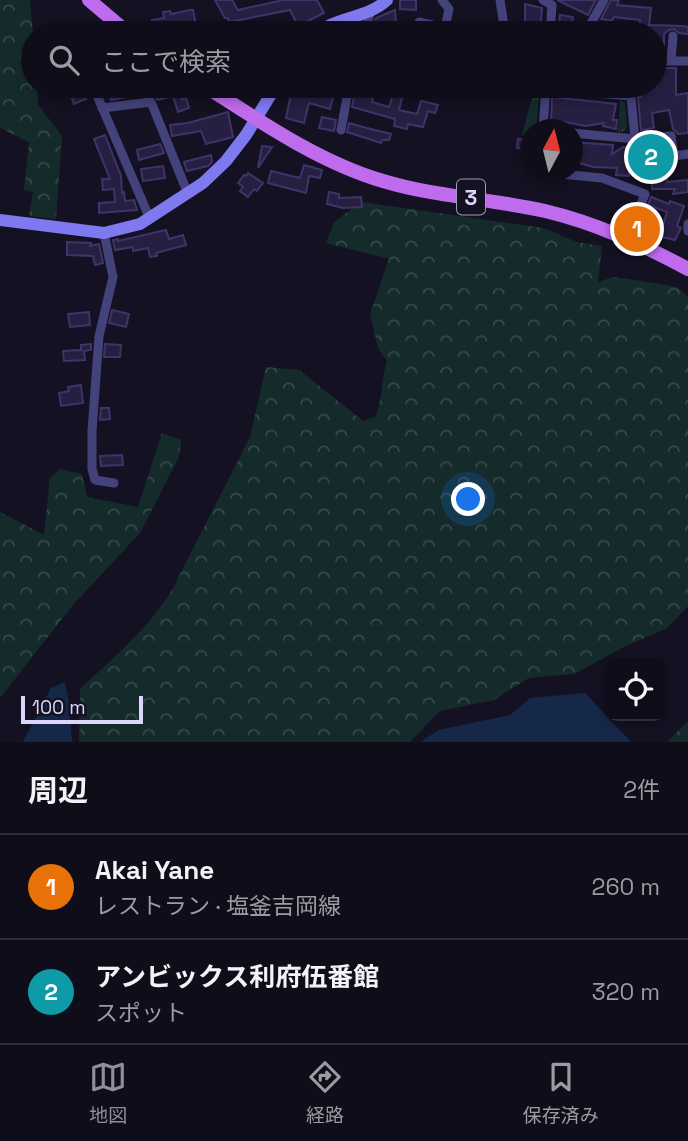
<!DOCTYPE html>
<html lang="ja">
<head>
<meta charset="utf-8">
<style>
	body { margin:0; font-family:"Space Grotesk","Noto Sans JP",sans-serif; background:#181623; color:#f1f3f6 }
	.controls { position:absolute; right:21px; bottom:21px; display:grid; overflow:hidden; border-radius:14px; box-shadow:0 4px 10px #0003 }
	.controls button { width:63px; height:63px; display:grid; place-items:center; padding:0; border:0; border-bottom:2px solid #2f2d39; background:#0f0d1a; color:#f1f3f6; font:35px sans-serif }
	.compass { position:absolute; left:520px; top:119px; width:63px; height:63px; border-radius:50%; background:#0f0d1a; box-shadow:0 4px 10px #0003; rotate:7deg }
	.scale { position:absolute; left:21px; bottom:18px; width:122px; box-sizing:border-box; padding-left:7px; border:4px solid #dbd7fa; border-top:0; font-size:19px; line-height:24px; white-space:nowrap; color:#dbd7fa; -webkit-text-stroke:5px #141122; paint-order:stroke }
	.you { position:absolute; left:469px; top:500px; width:24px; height:24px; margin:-18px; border:5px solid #fff; border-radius:50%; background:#1a73e8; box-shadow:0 0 0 10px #1a73e833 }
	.badge { display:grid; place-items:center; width:46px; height:46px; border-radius:50%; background:#8c9099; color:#fff; font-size:23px; font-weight:700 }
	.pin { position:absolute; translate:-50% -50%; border:4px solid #fff; box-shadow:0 2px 7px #0006 }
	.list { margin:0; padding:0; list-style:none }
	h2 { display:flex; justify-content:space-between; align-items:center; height:91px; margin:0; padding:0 28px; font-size:30px }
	h2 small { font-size:23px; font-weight:400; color:#9b9ca2 }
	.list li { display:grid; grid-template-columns:46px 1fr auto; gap:21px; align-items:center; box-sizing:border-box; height:105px; padding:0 28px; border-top:2px solid #2f2d39 }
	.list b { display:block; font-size:26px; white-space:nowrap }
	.list p { margin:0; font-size:23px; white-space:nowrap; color:#9b9ca2 }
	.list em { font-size:23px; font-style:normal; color:#9b9ca2 }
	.icon { flex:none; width:38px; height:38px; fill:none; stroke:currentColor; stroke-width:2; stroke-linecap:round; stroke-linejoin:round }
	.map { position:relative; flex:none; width:688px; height:742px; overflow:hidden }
	.search { position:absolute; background:#0f0d1a; box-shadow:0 4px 10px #0003; left:21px; right:21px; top:21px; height:77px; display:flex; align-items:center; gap:18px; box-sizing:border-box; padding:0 24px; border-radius:38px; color:#9b9ca2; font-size:26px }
	.sheet { height:301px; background:#0f0d1a }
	nav { display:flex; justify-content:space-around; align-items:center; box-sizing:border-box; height:98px; border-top:2px solid #2f2d39; background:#0f0d1a; font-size:19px; color:#9b9ca2 }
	nav a { display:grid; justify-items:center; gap:4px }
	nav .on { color:#8c9099 }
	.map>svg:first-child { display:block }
	.forest { fill:url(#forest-crowns) }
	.park { fill:url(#park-tufts) }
	.water { fill:#162847 }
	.building { fill:#261f41; stroke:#3f346a; stroke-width:2 }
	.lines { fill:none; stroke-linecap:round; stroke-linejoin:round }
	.street { stroke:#44427b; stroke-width:9 }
	.secondary { stroke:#7e79ee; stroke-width:12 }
	.primary { stroke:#be6bed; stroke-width:14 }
	.labels { text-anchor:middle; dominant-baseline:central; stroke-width:6; stroke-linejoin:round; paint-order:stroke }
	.shield { fill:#141122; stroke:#9f9cb9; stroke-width:2 }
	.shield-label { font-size:21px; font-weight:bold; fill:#dbd7fa }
</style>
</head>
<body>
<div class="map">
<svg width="688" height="742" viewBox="0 0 688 742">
	<defs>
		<pattern id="forest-crowns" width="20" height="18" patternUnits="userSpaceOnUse" patternTransform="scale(1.75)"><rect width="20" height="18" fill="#152b2b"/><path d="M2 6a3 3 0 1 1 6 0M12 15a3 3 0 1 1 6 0" fill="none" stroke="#36494b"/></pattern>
		<pattern id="park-tufts" width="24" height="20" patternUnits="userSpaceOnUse" patternTransform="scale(1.75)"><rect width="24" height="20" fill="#152b2b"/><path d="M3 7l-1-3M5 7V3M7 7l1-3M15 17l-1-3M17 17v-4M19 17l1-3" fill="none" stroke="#36494b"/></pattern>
	</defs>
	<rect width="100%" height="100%" fill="#141122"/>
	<!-- forest -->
	<g class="forest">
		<path d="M0 0H30L33 33V86H37L38 105 62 136 56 219 29 216 33 192 24 190 29 142 0 128Z"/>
		<path d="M362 202 543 228 577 242 602 246 598 282 613 277 629 279 677 287 688 297V606L667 628 626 646 574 674 529 678 494 700 440 711 410 742H79L80 689C113 658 150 627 173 588L250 437 266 367 299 370 363 421 376 416C383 398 381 379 387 361L378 348 370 314 389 259 326 243 334 222Z"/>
		<path d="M162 433 181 440 179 457 140 533 73 605 0 698V512L44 535 50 478 60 469 82 474 87 497 138 507Z"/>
		<path d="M688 721V742H667Z"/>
	</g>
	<!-- park -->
	<g class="park">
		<path d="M535 86H540L536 129 530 130V136L522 135Z"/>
		<path d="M620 100 625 103 627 128 625 131 618 132Z"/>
	</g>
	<!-- water -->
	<g class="water">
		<path d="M65 682 69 702 72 742H23L51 688Z"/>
		<path d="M585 693 631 742H421L438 730 510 715 530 698Z"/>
	</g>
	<!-- building -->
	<g class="building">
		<path d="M215 0H232L238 10 283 0H317L324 13 298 26 290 10 229 22 228 18H225Z"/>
		<path d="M400 0H416V10L400 9Z"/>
		<path d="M557 0H596L588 15Z"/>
		<path d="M611 0H619L617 5 651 8 649 25 683 26 688 27V34L679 33 674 29 669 30 664 34V54H655V33H639L640 20 614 17 612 21 601 19Z"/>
		<path d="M525 4 542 8 540 33H525Z"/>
		<path d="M190 10H193L196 25 154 30 152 20 164 18 163 12 170 11 171 14Z"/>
		<path d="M395 10 396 24 374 27 376 18Z"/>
		<path d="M560 15 573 17 571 33H558Z"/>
		<path d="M657 68H676V95L688 93V133L678 134 673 129 669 110 652 113 654 128 641 130 638 97H641L640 86H657Z"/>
		<path d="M141 86 142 94 111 100 109 92Z"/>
		<path d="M165 86 166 92 178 88 182 100 186 98 189 108 178 112 173 96 158 100 154 96 153 88Z"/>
		<path d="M326 86H336L330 109 309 103 304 123 286 118 292 89 324 95Z"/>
		<path d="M356 86H376L372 102 389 107 394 92 403 94 399 110 417 114 421 101 438 105 435 113 428 111 423 127 408 124 407 129 394 126 395 119 352 107Z"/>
		<path d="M82 88 86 99 74 104 70 93Z"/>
		<path d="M552 97 616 104 613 120H617L616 129 603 126 604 123 585 126 560 121 551 123Z"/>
		<path d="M228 112 233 137 206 144 201 131 172 136 170 125 188 123Z"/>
		<path d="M322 117 336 120 334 131 319 128Z"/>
		<path d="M349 123 367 128 391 134 389 140H382L381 143 347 132Z"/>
		<path d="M105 135 121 176 122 193 124 192 125 201 134 200 137 210 99 213V203L115 202 114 189 103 190 102 179H110L94 139Z"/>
		<path d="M518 139 530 140V149L517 148Z"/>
		<path d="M572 142 613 145 612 154 623 147 628 148V151L664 149 667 182 688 180V192L673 194 675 189H652L651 164 630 165 629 176 616 175 617 168 593 167 572 161Z"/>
		<path d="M160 144 164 153 139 160 137 150Z"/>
		<path d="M262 146 272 147 258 168Z"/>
		<path d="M211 155 212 162 208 166 187 171 184 162Z"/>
		<path d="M304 165 322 170 320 178 309 176 306 193 268 183 271 171 300 178Z"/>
		<path d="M163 166 165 178 143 181 141 169Z"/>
		<path d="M248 173 263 183 257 191 254 189 248 197 240 191 243 187 238 183 244 175 246 176Z"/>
		<path d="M329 192 339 194V198L361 197 362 207 343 208 327 204Z"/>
		<path d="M651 197 669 204 670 201 684 206 677 226 681 228 675 240 649 234 647 237 637 233 642 220 662 228 667 212 648 205Z"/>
		<path d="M166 230 169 239 183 235 186 245 156 253 157 256 150 257 148 248 133 251V247L115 250 113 240 118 239V241Z"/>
		<path d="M67 242 91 243 90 246 99 244 103 263 95 265 93 256 67 255Z"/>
		<path d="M112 310 129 314 126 327 109 323Z"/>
		<path d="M89 312 90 325 70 327 68 314Z"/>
		<path d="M91 344V350L84 351 85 360 64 361 63 351 81 350V345Z"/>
		<path d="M105 344 121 345 120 357H104Z"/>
		<path d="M81 385 83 403 61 406 59 393 69 391 68 387Z"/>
		<path d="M101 408H109L110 419 100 420Z"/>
		<path d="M122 455 123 465 101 466 100 456Z"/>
	</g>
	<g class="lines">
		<!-- street -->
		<g class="street">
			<path d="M442 0 449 9 445 28"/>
			<path d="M500 0 505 33"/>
			<path d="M543 0 552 5 550 33"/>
			<path d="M604 0 590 25 630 30V33"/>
			<path d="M419 22 467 33"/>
			<path d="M364 33 371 11"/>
			<path d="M671 60 673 36"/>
			<path d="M655 61H688"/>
			<path d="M93 86 150 219"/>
			<path d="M630 86 635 139 671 136 674 156 688 154"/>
			<path d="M546 89 631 96"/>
			<path d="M102 108 151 102 188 194"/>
			<path d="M341 130 349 86"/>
			<path d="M543 130 546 86"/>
			<path d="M572 133 635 139"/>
			<path d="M539 172 602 178 645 194 627 238"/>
			<path d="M688 224V231"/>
			<path d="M104 233 113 277 99 336 92 431V469L95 480 114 483"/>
		</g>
		<!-- secondary -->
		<g class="secondary">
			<path d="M316 33C338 17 368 18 387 0"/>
			<path d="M0 220 104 233 140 224 203 183 226 161 246 135 276 86"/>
		</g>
		<!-- primary -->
		<g class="primary">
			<path d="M89 0 128 33"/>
			<path d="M205 86C261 122 319 162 383 181 436 197 492 199 545 211 596 223 643 245 688 269"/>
		</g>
	</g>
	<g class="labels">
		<!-- shield labels -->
		<rect class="shield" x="457" y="179.5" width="28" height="35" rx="5"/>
		<g class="shield-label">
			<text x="471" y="197">3</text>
		</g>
	</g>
</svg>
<div class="controls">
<button><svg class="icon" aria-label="locate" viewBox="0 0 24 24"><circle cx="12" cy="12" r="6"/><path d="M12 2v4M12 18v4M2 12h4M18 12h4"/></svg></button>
</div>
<svg class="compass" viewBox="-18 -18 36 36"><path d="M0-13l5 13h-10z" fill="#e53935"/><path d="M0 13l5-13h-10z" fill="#9b9ca2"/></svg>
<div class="scale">100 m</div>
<div class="you"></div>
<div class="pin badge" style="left:637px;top:229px;background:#e8710a">1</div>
<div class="pin badge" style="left:651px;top:157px;background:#0f9aa8">2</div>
<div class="search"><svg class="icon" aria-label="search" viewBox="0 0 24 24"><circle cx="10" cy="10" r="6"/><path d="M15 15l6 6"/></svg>ここで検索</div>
</div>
<section class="sheet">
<h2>周辺<small>2件</small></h2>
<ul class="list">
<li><span class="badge" style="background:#e8710a">1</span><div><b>Akai Yane</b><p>レストラン · 塩釜吉岡線</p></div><em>260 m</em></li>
<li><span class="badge" style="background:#0f9aa8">2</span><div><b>アンビックス利府伍番館</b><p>スポット</p></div><em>320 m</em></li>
</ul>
</section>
<nav>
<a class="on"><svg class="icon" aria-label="map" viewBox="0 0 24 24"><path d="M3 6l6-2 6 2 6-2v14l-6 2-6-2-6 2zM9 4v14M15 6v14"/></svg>地図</a>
<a><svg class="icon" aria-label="directions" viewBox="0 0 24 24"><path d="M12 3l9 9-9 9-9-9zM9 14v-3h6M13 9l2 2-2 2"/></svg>経路</a>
<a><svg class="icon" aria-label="saved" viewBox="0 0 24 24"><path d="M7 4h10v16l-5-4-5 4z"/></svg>保存済み</a>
</nav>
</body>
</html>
